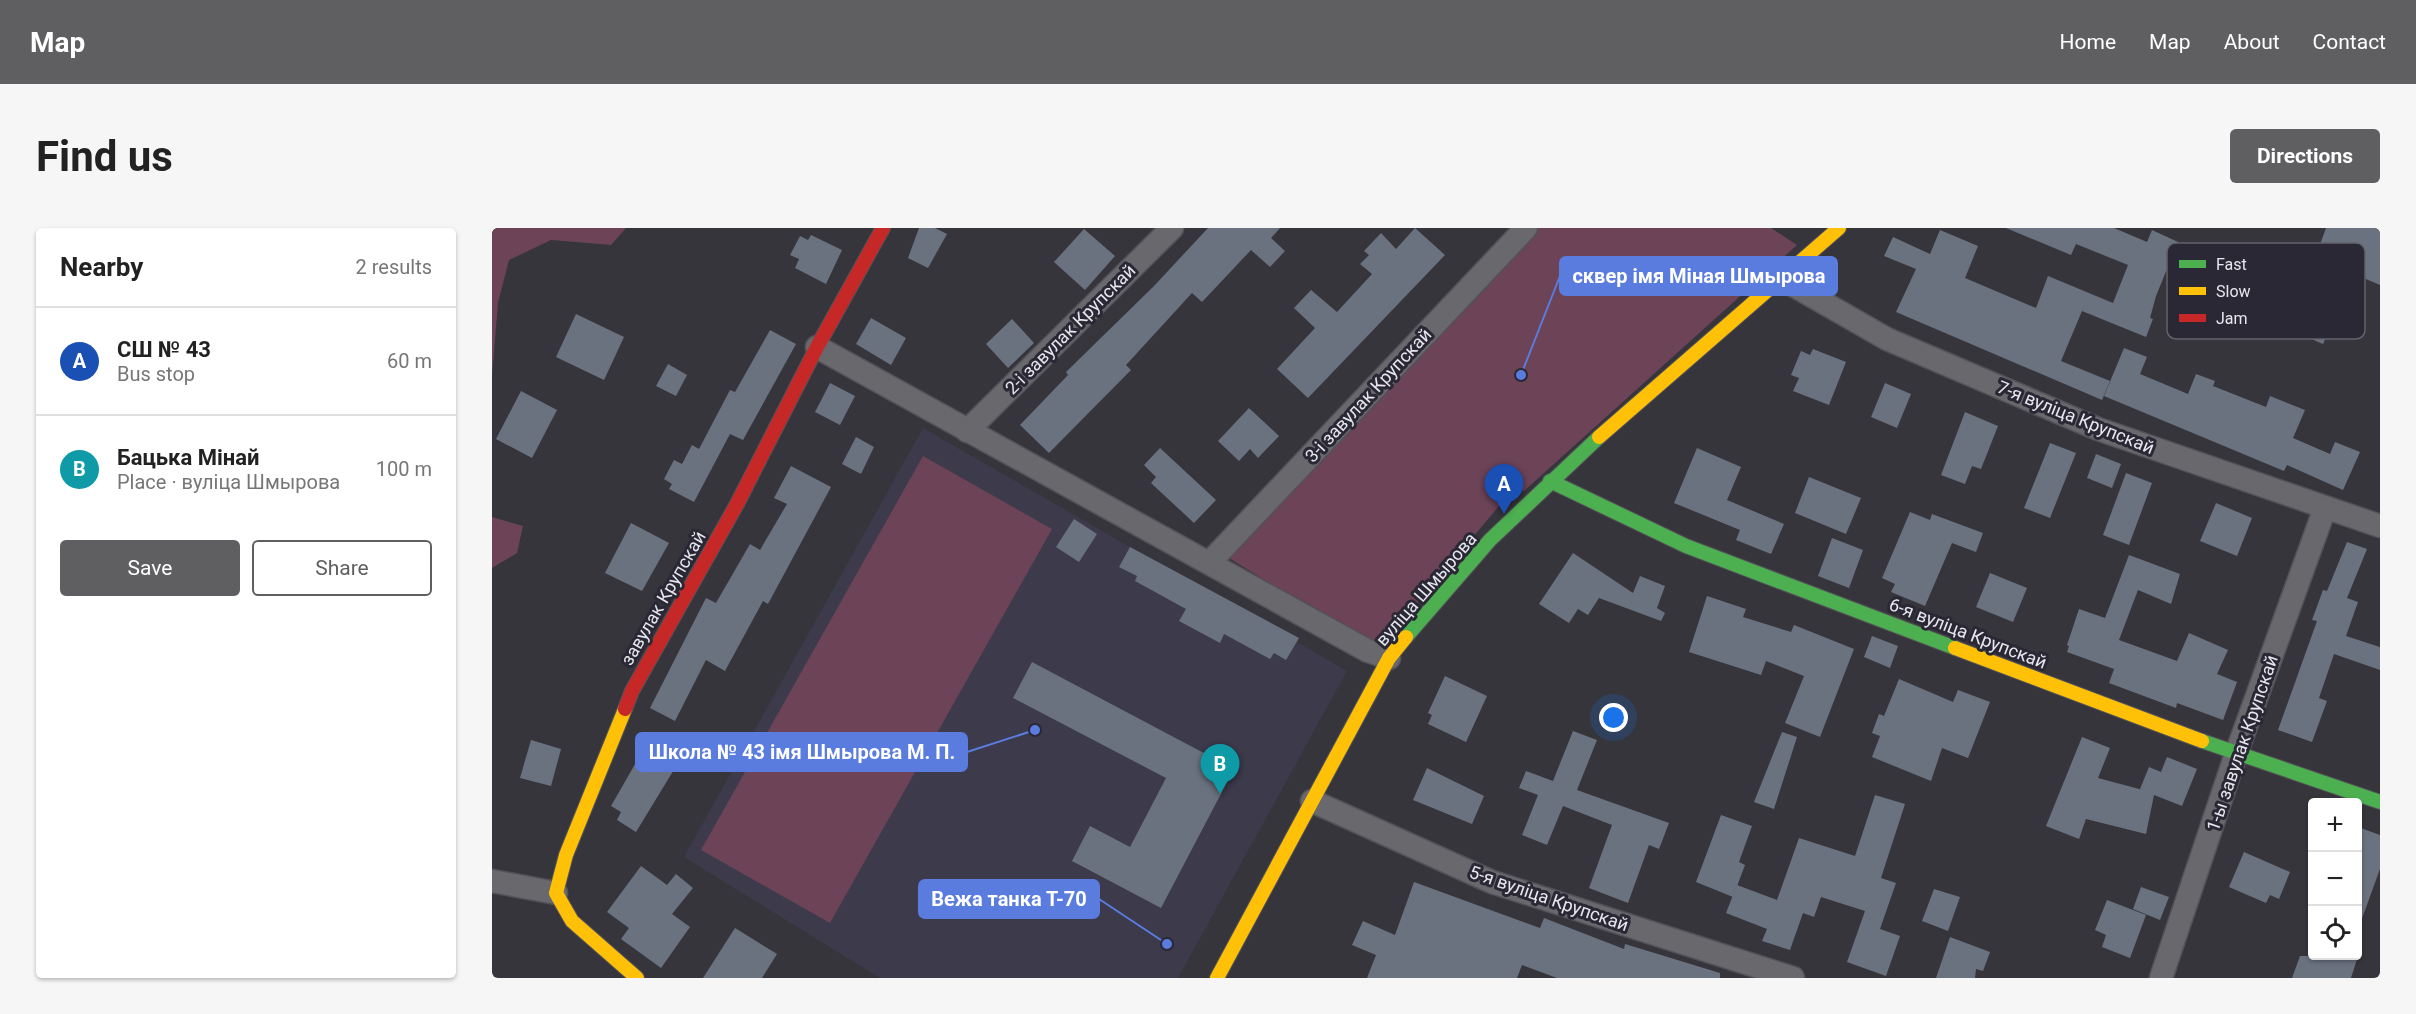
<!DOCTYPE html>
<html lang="en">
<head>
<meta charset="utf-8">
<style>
	body { margin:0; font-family:Roboto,sans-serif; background:#f6f6f6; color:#222 }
	.controls { position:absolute; right:18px; bottom:18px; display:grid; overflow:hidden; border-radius:6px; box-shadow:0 2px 4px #0004 }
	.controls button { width:54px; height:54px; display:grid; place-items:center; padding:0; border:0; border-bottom:2px solid #e0e0e0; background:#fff; color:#222; font:30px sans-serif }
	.you { position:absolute; left:1122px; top:490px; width:21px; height:21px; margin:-15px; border:4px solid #fff; border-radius:50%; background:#1a73e8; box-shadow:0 0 0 9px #1a73e833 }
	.badge { display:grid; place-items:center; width:39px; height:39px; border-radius:50%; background:#5f5f62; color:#fff; font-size:20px; font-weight:700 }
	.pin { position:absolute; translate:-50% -50px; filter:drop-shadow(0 2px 3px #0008) }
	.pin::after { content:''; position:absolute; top:32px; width:21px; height:18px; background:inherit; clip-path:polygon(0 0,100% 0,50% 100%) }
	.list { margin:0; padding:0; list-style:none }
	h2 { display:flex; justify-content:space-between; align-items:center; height:78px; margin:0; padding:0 24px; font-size:26px }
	h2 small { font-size:20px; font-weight:400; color:#767676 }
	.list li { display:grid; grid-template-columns:39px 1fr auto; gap:18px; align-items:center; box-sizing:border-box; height:108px; padding:0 24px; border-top:2px solid #e0e0e0 }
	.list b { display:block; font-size:22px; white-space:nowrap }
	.list p { margin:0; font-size:20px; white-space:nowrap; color:#767676 }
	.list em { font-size:20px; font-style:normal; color:#767676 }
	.actions { display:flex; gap:12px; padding:18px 24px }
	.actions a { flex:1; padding:14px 0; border:2px solid #5f5f62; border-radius:6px; text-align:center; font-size:21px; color:#5f5f62 }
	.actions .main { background:#5f5f62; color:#fff }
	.icon { flex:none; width:33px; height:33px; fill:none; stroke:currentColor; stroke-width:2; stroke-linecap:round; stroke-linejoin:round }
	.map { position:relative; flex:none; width:1888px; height:750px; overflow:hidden; border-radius:6px }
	header { display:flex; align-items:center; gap:36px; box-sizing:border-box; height:84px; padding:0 30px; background:#5f5f62; color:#fff }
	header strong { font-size:28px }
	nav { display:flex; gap:33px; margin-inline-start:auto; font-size:21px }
	.intro { display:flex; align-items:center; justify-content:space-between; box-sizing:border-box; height:144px; padding:0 36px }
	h1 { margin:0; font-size:42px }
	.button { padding:15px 27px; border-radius:6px; background:#5f5f62; color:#fff; font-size:21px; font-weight:700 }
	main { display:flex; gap:36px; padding:0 36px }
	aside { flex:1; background:#fff; border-radius:6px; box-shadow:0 2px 4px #0004 }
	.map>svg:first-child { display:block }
	.built { fill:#3c3a4b }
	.green { fill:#6c4357 }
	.building { fill:#6a7280 }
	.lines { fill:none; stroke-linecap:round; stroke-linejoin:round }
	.street-casing { stroke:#535258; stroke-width:25 }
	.fast-casing { stroke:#535258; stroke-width:16 }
	.slow-casing { stroke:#535258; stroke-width:16 }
	.jam-casing { stroke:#535258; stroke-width:16 }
	.street { stroke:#68686d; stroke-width:22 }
	.fast { stroke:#4caf50; stroke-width:14 }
	.slow { stroke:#ffc107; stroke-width:14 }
	.jam { stroke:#c62828; stroke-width:14 }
	.labels { text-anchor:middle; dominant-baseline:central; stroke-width:6; stroke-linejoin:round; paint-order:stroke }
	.street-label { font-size:18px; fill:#e7e7ef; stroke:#2a2834 }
	.key { fill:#2a2834; stroke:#63616c; stroke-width:1.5 }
	.key-label { font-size:16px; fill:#e7e7ef }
	.leader { fill:none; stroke:#5a7cdf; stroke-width:2 }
	.callout-dot { fill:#5a7cdf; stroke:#2a2834; stroke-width:2 }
	.callout { fill:#5a7cdf; stroke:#5a7cdf; stroke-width:2 }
	.callout-label { font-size:20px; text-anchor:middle; font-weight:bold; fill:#fff }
</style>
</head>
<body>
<header>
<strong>Map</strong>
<nav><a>Home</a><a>Map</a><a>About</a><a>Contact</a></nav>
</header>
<div class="intro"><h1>Find us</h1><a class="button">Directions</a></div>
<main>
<aside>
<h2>Nearby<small>2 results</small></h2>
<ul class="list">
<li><span class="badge" style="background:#1a4fb4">A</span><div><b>СШ № 43</b><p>Bus stop</p></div><em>60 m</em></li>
<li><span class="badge" style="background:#0f9aa8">B</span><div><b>Бацька Мінай</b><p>Place · вуліца Шмырова</p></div><em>100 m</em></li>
</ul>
<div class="actions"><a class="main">Save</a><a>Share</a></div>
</aside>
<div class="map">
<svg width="1888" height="750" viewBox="0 0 1888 750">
	<rect width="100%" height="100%" fill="#36353c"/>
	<!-- built -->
	<path class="built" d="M431 200 638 319 807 410 805 414 855 443 686 750H388L192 629Z"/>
	<!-- green -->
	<g class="green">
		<path d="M0 0H134L119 17 59 12 17 32 6 75 0 148Z"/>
		<path d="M1042 0H1279L1305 17 1032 263 1027 260 1007 278 886 422 732 327Z"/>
		<path d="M431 228 560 301 338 695 209 622Z"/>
		<path d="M0 289 31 298 25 325 0 340Z"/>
	</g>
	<!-- building -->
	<g class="building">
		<path d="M427 0H443L455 6 436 40 416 30Z"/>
		<path d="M716 0H788L779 10 793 23 778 39 759 22 710 74 700 65 634 137 639 142 557 225 528 197 576 147 574 144 662 58Z"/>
		<path d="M923 0 953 27 816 170 785 141 823 100 802 80 819 62 845 84 880 46 868 36 877 27 872 23 889 5 904 21Z"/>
		<path d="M1514 0H1622L1655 14 1660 2 1686 14 1664 68 1658 90 1661 91 1654 109 1590 83 1569 133 1618 153 1610 172 1404 84 1424 41 1392 28 1401 9 1438 26 1448 2 1486 18 1473 50 1544 80 1556 48 1621 75 1636 37 1584 16 1579 27Z"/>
		<path d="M1834 0H1888V57L1862 46 1831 116 1762 86 1757 98 1712 80 1736 22 1812 53 1822 33Z"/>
		<path d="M592 1 623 28 593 62 562 34Z"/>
		<path d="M319 7 350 22 334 56 303 40 307 31 298 27 308 8 316 12Z"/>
		<path d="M84 86 132 109 112 152 64 129Z"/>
		<path d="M379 90 414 110 399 137 364 116Z"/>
		<path d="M520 91 542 115 516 140 494 116Z"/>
		<path d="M278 102 304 116 251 212 238 206 202 274 177 261 180 256 172 251 182 232 190 236 200 217 207 221 238 162 243 164Z"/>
		<path d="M1632 120 1655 129 1648 146 1696 166 1704 146 1723 153 1721 158 1774 179 1778 168 1813 182 1801 210 1838 226 1843 214 1868 224 1851 262 1795 237 1792 243 1612 168Z"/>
		<path d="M1321 121 1354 134 1337 177 1301 163 1307 150 1299 147 1309 123 1318 127Z"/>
		<path d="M176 136 195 147 184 168 164 158Z"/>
		<path d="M338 155 363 168 348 197 323 184Z"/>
		<path d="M1393 155 1419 166 1405 200 1379 189Z"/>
		<path d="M29 163 65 182 40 230 4 211Z"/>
		<path d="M757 180 787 208 766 230 758 221 747 233 726 213Z"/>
		<path d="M1473 184 1506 198 1489 241 1480 238 1473 256 1449 247Z"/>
		<path d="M364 209 382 219 369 246 350 236Z"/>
		<path d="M1558 215 1584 225 1558 290 1532 280Z"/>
		<path d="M668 220 724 272 702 295 659 255 664 249 652 237Z"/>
		<path d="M1205 220 1249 239 1235 272 1292 296 1279 326 1244 312 1248 302 1182 275Z"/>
		<path d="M1604 226 1629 236 1620 260 1595 250Z"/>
		<path d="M299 238 339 259 276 376 271 373 233 443 214 432 183 493 158 480 214 370 224 375 258 316 268 322 295 276 282 270Z"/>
		<path d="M1634 245 1660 255 1637 317 1611 307Z"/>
		<path d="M1317 249 1369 270 1354 306 1303 285Z"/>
		<path d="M1724 275 1760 290 1745 328 1708 313Z"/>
		<path d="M1418 284 1438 292 1440 286 1491 305 1484 324 1460 315 1433 378 1399 364 1403 356 1390 350Z"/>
		<path d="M582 291 605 306 587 334 564 319Z"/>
		<path d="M139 295 177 315 150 363 113 345Z"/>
		<path d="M1340 310 1371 322 1357 360 1326 348Z"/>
		<path d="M1855 314 1875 321 1855 370 1866 374 1854 408 1888 419V442L1842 426 1827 470 1835 473 1820 514 1786 502 1825 393 1820 392 1831 362 1835 363Z"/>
		<path d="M638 319 807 410 794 432 782 425 778 431 732 406 728 415 687 393 694 381 643 353 645 348 627 339Z"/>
		<path d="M1081 325 1141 365 1148 348 1173 358 1165 380 1173 385 1169 393 1107 370 1096 387 1086 381 1077 395 1047 376Z"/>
		<path d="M1637 327 1688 346 1679 376 1646 362 1627 412 1685 433 1697 405 1736 422 1725 446 1745 454 1731 492 1685 475 1684 480 1617 455 1622 441 1575 424 1577 418 1575 417 1587 381 1613 390Z"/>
		<path d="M1498 345 1535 360 1521 394 1484 379Z"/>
		<path d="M1215 368 1254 381 1251 389 1299 404 1302 397 1362 421 1328 509 1293 495 1312 448 1274 433 1269 447 1197 424Z"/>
		<path d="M1380 408 1406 418 1398 440 1372 429Z"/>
		<path d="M540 434 742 541 669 680 580 633 598 598 638 619 674 550 521 470Z"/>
		<path d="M953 448 995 468 974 514 936 496 940 487 936 485Z"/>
		<path d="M1407 451 1461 474 1466 462 1498 474 1476 530 1450 520 1439 553 1380 529 1388 508 1380 505 1387 486 1392 488Z"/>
		<path d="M1081 503 1105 512 1085 562 1177 595 1167 621 1157 617 1136 675 1097 660 1120 597 1071 578 1055 617 1030 607 1046 567 1027 560 1034 543 1061 553Z"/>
		<path d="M1290 504 1305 509 1282 581 1262 574Z"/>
		<path d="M1590 509 1618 520 1606 550 1651 562 1648 561 1657 539 1669 544 1675 529 1705 541 1690 578 1662 567 1654 606 1594 591 1587 611 1554 598Z"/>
		<path d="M39 512 69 521 59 558 28 550Z"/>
		<path d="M154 517 186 535 144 604 125 592 129 584 119 578Z"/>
		<path d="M935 540 992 568 980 596 921 572Z"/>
		<path d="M1383 567 1413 576 1389 650 1404 655 1388 701 1408 708 1394 748 1355 734 1373 683 1329 669 1322 689 1311 685 1298 722 1270 713 1275 701 1234 685 1245 657 1285 672 1307 610 1363 628Z"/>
		<path d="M1229 587 1260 598 1247 634 1253 637 1241 669 1204 654Z"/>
		<path d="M1866 599 1888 607V641L1868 696H1866Z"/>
		<path d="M1752 624 1798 644 1787 671 1778 667 1774 675 1737 659Z"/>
		<path d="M149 638 175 657 184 646 201 660 180 686 198 699 169 740 129 711 137 700 115 684Z"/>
		<path d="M922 654 1048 700 1052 690 1132 721 1133 716 1228 745V750H1065L1030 737 1025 750H875L884 727 860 717 871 693 903 707Z"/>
		<path d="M1649 659 1677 669 1668 692 1641 681Z"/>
		<path d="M1442 661 1468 669 1456 703 1430 693Z"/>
		<path d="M1615 672 1654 687 1638 730 1610 719 1614 707 1603 702Z"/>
		<path d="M243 700 285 726 270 750H211Z"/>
		<path d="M1458 709 1498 724 1491 743 1484 741 1483 750H1444Z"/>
		<path d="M1808 728H1866L1859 750H1800Z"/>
	</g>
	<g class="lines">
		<defs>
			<g id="street">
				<path d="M1292 52 1395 111 1606 201 1888 298"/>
				<path d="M325 119 876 423 897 430"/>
				<path d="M475 203 680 0"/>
				<path d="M718 334 1034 0"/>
				<path d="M820 573 1000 654 1301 750"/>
				<path d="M0 653 64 665"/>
				<path d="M1669 750 1744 526 1833 280"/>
			</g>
			<g id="fast">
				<path d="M1058 253 1194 318 1463 420"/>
				<path d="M914 409 998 312 1107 209"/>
				<path d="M1710 513 1888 574"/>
			</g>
			<g id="slow">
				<path d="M1107 209 1347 0"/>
				<path d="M1463 420 1710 513"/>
				<path d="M133 481 74 627 64 665 80 693 145 750"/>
				<path d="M725 750 897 430 914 409"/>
			</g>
			<path id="jam" d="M133 481 140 463 245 276 325 119 391 0"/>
		</defs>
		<!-- street casing -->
		<use href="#street" class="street-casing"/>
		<!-- fast casing -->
		<use href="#fast" class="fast-casing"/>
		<!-- slow casing -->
		<use href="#slow" class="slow-casing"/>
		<!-- jam casing -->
		<use href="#jam" class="jam-casing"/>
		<!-- street -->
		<use href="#street" class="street"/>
		<!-- fast -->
		<use href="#fast" class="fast"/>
		<!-- slow -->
		<use href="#slow" class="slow"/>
		<!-- jam -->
		<use href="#jam" class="jam"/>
	</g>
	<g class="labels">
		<!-- street labels -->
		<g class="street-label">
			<text transform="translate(578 101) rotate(-45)">2-і завулак Крупскай</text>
			<text transform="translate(876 167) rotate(-47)">3-і завулак Крупскай</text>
			<text transform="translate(1584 189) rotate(22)">7-я вуліца Крупскай</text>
			<text transform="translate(934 361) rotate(-49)">вуліца Шмырова</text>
			<text transform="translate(171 370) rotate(-60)">завулак Крупскай</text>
			<text transform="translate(1476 405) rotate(21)">6-я вуліца Крупскай</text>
			<text transform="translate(1750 515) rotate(-71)">1-ы завулак Крупскай</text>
			<text transform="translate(1057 670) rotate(19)">5-я вуліца Крупскай</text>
		</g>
	</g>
	<!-- legend -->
	<rect x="1675" y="15" width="198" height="96" rx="9" class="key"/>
	<rect x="1687" y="32" width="27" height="8" fill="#4caf50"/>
	<rect x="1687" y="59" width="27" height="8" fill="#ffc107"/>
	<rect x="1687" y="86" width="27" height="8" fill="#c62828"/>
	<g class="key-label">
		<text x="1724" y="42">Fast</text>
		<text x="1724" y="69">Slow</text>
		<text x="1724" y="96">Jam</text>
	</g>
	<!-- callouts -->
	<path class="leader" d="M1029 147L1068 48M543 502L475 524M675 716L607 671"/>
	<g class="callout-dot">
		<circle cx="1029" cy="147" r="6"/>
		<circle cx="543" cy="502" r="6"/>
		<circle cx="675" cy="716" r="6"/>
	</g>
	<g class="callout">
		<rect x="1068" y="29" width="277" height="38" rx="6"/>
		<rect x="144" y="505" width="331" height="38" rx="6"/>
		<rect x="427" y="652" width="180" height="38" rx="6"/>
	</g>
	<g class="callout-label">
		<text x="1207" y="55">сквер імя Міная Шмырова</text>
		<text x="310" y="531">Школа № 43 імя Шмырова М. П.</text>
		<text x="517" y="678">Вежа танка Т-70</text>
	</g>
</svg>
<div class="controls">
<button>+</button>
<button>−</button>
<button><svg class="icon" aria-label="locate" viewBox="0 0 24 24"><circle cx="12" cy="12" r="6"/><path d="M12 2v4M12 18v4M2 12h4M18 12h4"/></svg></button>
</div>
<div class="you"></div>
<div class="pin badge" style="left:1012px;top:286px;background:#1a4fb4">A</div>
<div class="pin badge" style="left:728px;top:566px;background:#0f9aa8">B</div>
</div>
</main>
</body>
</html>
